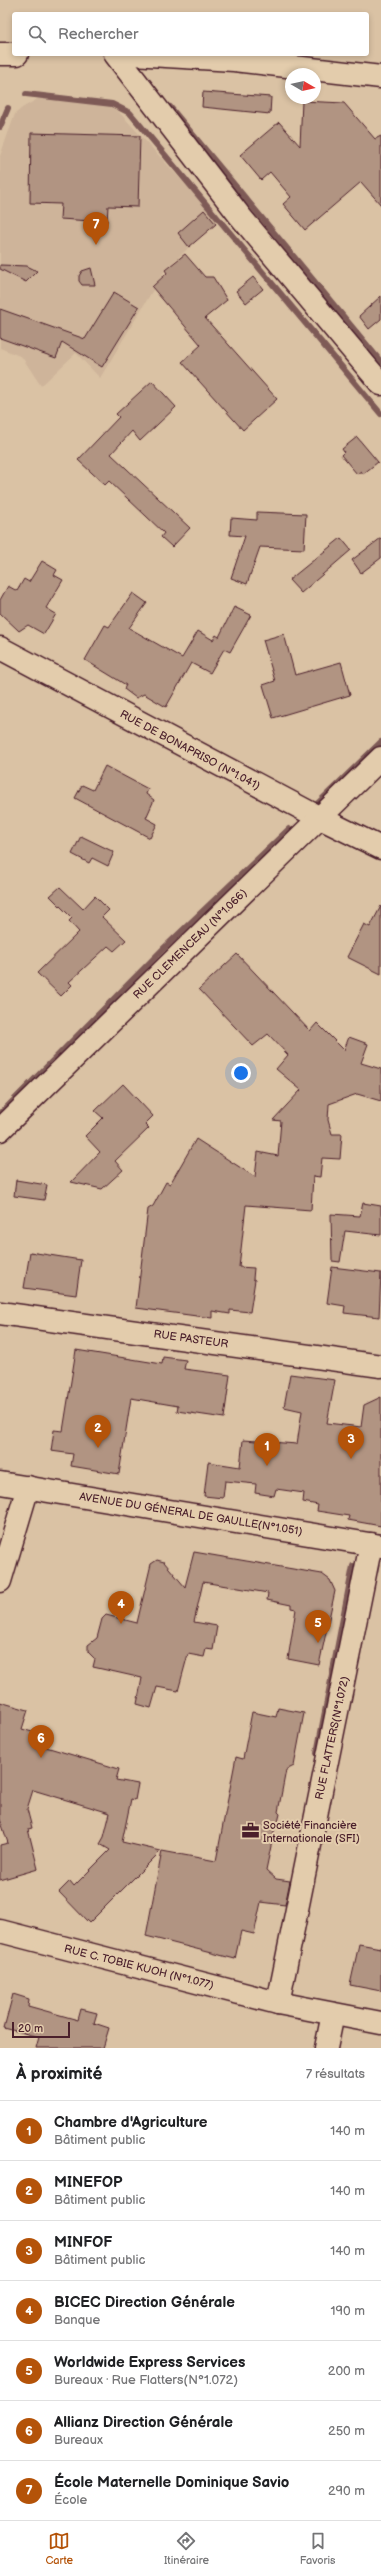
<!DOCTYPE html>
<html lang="fr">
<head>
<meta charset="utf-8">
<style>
	body { margin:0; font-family:"Balsamiq Sans",sans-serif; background:#f2f2f2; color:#202124 }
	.compass { position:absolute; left:285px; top:68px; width:36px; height:36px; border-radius:50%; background:#fff; box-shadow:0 2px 6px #0003; rotate:99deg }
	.scale { position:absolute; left:12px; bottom:10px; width:58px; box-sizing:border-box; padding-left:4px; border:2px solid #4a1f2b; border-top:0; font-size:11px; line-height:14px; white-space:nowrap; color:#4a1f2b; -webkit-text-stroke:3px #e3ccac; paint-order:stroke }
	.you { position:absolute; left:241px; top:1073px; width:14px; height:14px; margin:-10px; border:3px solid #fff; border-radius:50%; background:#1a73e8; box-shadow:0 0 0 6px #1a73e833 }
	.badge { display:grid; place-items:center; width:26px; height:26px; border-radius:50%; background:#b45309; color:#fff; font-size:13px; font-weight:700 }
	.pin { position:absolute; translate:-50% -33px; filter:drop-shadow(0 1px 2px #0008) }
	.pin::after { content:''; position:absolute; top:21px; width:14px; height:12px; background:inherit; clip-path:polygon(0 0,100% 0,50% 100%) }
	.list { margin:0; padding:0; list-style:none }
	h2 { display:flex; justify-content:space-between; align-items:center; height:52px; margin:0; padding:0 16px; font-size:17px }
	h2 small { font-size:13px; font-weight:400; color:#757577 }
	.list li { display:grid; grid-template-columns:26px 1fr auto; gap:12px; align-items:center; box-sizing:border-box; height:60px; padding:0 16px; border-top:1px solid #e0e0e0 }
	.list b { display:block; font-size:15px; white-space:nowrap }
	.list p { margin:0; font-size:13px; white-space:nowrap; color:#757577 }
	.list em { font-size:13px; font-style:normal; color:#757577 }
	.icon { flex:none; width:22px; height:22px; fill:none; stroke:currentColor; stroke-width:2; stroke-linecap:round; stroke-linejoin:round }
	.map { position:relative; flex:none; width:381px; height:2048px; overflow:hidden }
	.search { position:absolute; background:#fff; box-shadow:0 2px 6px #0003; left:12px; right:12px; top:12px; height:44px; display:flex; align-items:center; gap:10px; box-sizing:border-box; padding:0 14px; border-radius:4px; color:#757577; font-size:15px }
	.sheet { height:472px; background:#fff }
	nav { display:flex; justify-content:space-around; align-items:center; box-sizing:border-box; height:56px; border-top:1px solid #e0e0e0; background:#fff; font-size:11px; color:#757577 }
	nav a { display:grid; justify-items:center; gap:2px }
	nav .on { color:#b45309 }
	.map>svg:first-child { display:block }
	.built { fill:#ceb49a }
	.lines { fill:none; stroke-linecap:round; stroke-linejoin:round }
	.stream { stroke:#7e5a57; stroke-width:6 }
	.building { fill:#b19482; stroke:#4a1f2b }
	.street-casing { stroke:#4a1f2b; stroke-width:25 }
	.secondary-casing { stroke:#4a1f2b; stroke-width:25 }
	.street { stroke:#e3ccac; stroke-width:22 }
	.secondary { stroke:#e3ccac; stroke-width:22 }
	.labels { text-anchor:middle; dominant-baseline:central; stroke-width:4; stroke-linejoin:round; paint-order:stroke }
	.street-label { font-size:11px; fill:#4a1f2b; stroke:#e3ccac }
	.poi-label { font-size:11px; fill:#4a1f2b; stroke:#e3ccac; text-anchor:start }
</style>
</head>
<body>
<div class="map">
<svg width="381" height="2048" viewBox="0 0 381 2048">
	<rect width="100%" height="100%" fill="#dac2a4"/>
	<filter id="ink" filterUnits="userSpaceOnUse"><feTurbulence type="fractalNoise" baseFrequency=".025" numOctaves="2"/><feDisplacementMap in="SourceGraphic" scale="8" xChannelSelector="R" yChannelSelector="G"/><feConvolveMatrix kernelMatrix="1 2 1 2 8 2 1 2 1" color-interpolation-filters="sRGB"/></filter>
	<g filter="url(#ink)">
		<!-- built -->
		<path class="built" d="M41 97 109 105 119 112 218 220 165 270 100 378 76 353 41 386 22 357 0 348V156L15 114 22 108Z"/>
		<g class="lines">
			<!-- stream -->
			<g class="stream">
				<path d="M26 94 112 104 130 113 381 414"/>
				<path d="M170 107 381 362"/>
				<path d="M0 127 8 108"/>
				<path d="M312 809 381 742"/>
				<path d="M0 1114 163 949 289 829"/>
				<path d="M317 1753 353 1566"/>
			</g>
		</g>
		<!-- building -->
		<g class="building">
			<path d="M203 92 271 97 270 114 202 107Z"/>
			<path d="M302 101 344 103 375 139 381 136V205L361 182 305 230 283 204 291 197 270 172 261 180 240 155 279 122 300 146Z"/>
			<path d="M31 133 140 136 138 207 108 206 107 222 60 219 61 204 30 203Z"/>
			<path d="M204 210 216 224 189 247 178 233Z"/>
			<path d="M185 254 205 277H213L227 300 205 318 277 399 243 430 182 362 201 345 152 287 167 273 165 270Z"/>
			<path d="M0 265 27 266 37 271 26 282 0 269Z"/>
			<path d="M91 268 95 285H82L79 281V276L82 271Z"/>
			<path d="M253 277 263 289 246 303 236 291Z"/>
			<path d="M114 292 139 307 102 367 62 342 56 358 0 338V309L85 339Z"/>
			<path d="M381 296V319L369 329 359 316Z"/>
			<path d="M152 381 176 407 140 441 132 431 111 454 190 528 172 547 161 537 164 533 109 481 105 485 78 460 119 417 116 414Z"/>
			<path d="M357 437 378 462 363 474 361 471 357 474 341 455 344 452 342 449Z"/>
			<path d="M257 512 306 514 304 549 260 547 247 584 231 578 245 536 230 535 231 518 257 520Z"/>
			<path d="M341 538 351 550 301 593 289 580Z"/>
			<path d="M381 538V558L361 573 352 560Z"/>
			<path d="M42 561 57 570 54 575 63 580 46 608 56 614 44 634 28 625 19 631 0 613V600L8 586 17 591 24 579 29 582Z"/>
			<path d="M133 593 147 603 129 628 182 658 198 631 213 640 216 635 219 637 234 607 251 615 230 652 224 649 210 673 191 663 166 707 144 694 136 698 124 689 126 685 85 660 105 625 109 627Z"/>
			<path d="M284 634 295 675 341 662 350 695 273 718 263 685 275 681 263 640Z"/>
			<path d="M105 766 148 789 146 794 154 800 146 818 157 824 150 838 75 798 82 785 93 790Z"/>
			<path d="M81 836 114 852 108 866 92 858 89 863 72 854Z"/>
			<path d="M60 887 83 909 95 896 109 910 102 917 126 940 114 951 108 946 69 982 72 985 61 996 37 973 79 932 69 921 72 918 50 896Z"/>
			<path d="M381 906V974L347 957 364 924 370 927Z"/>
			<path d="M237 954 310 1031 317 1023 344 1050 349 1037 368 1044 361 1063 381 1069V1101L357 1094 329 1104 328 1120 332 1134H342L340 1159 322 1158 320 1177 313 1176 311 1210 246 1205 239 1267 254 1268 253 1279 255 1280 250 1312 230 1310V1314L212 1311V1318L136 1308 148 1209 153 1206 166 1182 170 1184 196 1139 255 1177 258 1152 278 1156 281 1121 273 1120 301 1090 276 1069 288 1055 268 1034 253 1046 199 989Z"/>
			<path d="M123 1084 153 1116 145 1124 149 1128 115 1161 123 1170 102 1189 71 1182 100 1152 85 1136 103 1118 95 1111Z"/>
			<path d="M16 1180 47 1185 44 1200 14 1196Z"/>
			<path d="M363 1203 381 1206V1235L345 1231 340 1262 332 1261 331 1214 360 1216Z"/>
			<path d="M30 1252 81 1260 76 1295 24 1288Z"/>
			<path d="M332 1267 381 1273 379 1317 344 1313 345 1306 327 1303Z"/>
			<path d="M76 1350 162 1364 163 1357 186 1360 184 1369 230 1375 224 1418 177 1411 178 1406 131 1398 119 1474 71 1466 73 1454 51 1451 54 1430 63 1431Z"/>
			<path d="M290 1374 335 1380 327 1423 361 1427 364 1405 381 1397V1526L348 1520 349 1516 317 1511 318 1505 303 1502 304 1493 276 1489 274 1496 255 1493 256 1484 225 1481 223 1498 204 1496 208 1462 240 1467 243 1440 297 1444 302 1411 284 1407Z"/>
			<path d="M194 1552 322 1574 330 1580 335 1591 319 1665 288 1659 296 1609 291 1608V1605L267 1600 268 1593 203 1582 194 1622 217 1626 213 1650 206 1649 204 1657 188 1654 178 1691 157 1687 151 1708 137 1704 142 1678 93 1667 95 1659 88 1652V1645L97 1638 102 1619 106 1615 137 1623 151 1564 157 1560 164 1562 185 1587Z"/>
			<path d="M0 1702 28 1710 22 1729 49 1737 46 1747 119 1769 116 1780 138 1784 135 1800 131 1799 122 1842 161 1851 89 1923 59 1892 70 1881 74 1886 110 1850 100 1844 104 1837 110 1813 33 1790 27 1809 32 1828 28 1829 38 1869 0 1880V1845L8 1843 0 1819Z"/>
			<path d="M278 1708 304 1713 294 1766 286 1770 278 1812 280 1814 277 1826 275 1827 266 1870 276 1879 290 1881 285 1905 261 1902 254 1934 241 1931 235 1959 146 1936 162 1851 216 1861 236 1757 243 1759 252 1712 276 1717Z"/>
			<path d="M359 1944 381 1948V1991L350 1985Z"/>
			<path d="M13 1994 29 1999 28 2006 78 2020 81 2009 97 2013 94 2023 109 2028 103 2048H36L39 2037 4 2028Z"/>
		</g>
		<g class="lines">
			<defs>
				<g id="street">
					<path d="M0 54H17"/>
					<path d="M115 54 240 216 381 384"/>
					<path d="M132 54 234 60 381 77"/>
					<path d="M0 648 320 818 381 848"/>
					<path d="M0 1130 381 758"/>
					<path d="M0 1313 381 1366"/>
					<path d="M0 1931 278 2003 381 2023"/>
					<path d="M278 2003 371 1544"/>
					<path d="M326 2048 333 2014"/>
				</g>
				<g id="secondary">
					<path d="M0 1483 381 1546"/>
					<path d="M0 1581 28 1487"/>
				</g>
			</defs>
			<!-- street casing -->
			<use href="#street" class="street-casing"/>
			<!-- secondary casing -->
			<use href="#secondary" class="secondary-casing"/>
			<!-- street -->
			<use href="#street" class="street"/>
			<!-- secondary -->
			<use href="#secondary" class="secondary"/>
		</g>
	</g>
	<!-- icons -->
	<defs>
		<symbol id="office-bare" viewBox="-9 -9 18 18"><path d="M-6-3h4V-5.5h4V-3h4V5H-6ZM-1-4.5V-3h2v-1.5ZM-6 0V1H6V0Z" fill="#4a1f2b" stroke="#e3ccac" stroke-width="2.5" paint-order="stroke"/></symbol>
	</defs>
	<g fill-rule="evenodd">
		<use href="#office-bare" x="238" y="1818" width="25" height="25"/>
	</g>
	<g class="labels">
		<!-- street labels -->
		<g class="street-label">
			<text transform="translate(190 750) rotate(28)">RUE DE BONAPRISO (N°1.041)</text>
			<text transform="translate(190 944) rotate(-44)">RUE CLEMENCEAU (N°1.066)</text>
			<text transform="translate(191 1339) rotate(8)">RUE PASTEUR</text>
			<text transform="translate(191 1514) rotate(9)">AVENUE DU GÉNERAL DE GAULLE(N°1.051)</text>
			<text transform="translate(332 1738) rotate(-78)">RUE FLATTERS(N°1.072)</text>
			<text transform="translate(139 1967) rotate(14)">RUE C. TOBIE KUOH (N°1.077)</text>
		</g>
		<!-- poi labels -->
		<g class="poi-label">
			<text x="263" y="1825">Société Financière<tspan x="263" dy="13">Internationale (SFI)</tspan></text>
		</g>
	</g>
</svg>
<svg class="compass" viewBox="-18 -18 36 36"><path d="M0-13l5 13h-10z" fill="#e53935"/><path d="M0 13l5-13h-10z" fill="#757577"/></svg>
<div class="scale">20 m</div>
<div class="you"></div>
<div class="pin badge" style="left:267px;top:1466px">1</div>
<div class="pin badge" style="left:98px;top:1448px">2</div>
<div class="pin badge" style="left:351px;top:1459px">3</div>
<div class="pin badge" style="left:121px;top:1624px">4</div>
<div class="pin badge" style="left:318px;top:1643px">5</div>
<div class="pin badge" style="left:41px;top:1758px">6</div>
<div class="pin badge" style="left:96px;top:245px">7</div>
<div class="search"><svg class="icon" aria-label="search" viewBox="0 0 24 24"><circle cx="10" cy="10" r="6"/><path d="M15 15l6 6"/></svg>Rechercher</div>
</div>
<section class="sheet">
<h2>À proximité<small>7 résultats</small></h2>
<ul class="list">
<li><span class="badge">1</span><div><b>Chambre d'Agriculture</b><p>Bâtiment public</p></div><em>140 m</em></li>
<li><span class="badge">2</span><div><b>MINEFOP</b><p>Bâtiment public</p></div><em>140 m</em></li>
<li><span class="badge">3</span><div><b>MINFOF</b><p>Bâtiment public</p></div><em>140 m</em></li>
<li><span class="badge">4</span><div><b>BICEC Direction Générale</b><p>Banque</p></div><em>190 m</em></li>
<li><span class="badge">5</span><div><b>Worldwide Express Services</b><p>Bureaux · Rue Flatters(N°1.072)</p></div><em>200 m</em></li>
<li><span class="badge">6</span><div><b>Allianz Direction Générale</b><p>Bureaux</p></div><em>250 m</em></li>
<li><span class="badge">7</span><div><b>École Maternelle Dominique Savio</b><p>École</p></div><em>290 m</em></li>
</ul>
</section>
<nav>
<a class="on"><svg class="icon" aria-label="map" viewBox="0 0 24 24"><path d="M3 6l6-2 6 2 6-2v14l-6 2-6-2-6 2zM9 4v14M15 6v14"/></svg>Carte</a>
<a><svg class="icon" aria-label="directions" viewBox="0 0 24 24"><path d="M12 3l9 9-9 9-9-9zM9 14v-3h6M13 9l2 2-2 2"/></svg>Itinéraire</a>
<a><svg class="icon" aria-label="saved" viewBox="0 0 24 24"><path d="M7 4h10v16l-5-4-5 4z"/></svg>Favoris</a>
</nav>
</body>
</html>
